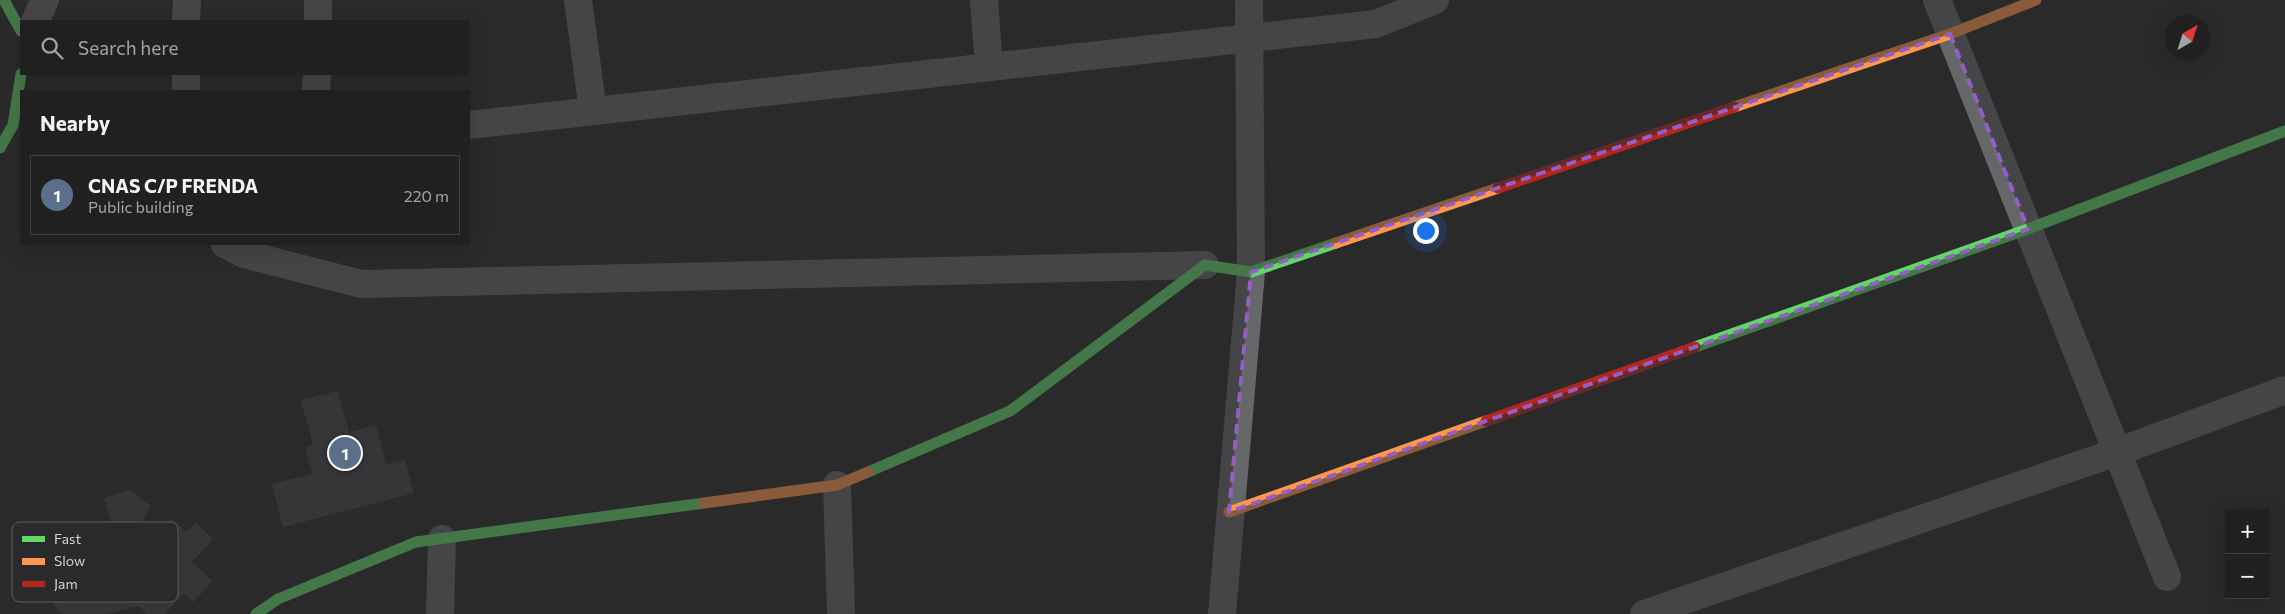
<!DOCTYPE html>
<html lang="en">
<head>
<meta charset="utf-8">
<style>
	body { margin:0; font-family:Commissioner,sans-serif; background:#282829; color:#f1f3f6 }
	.controls { position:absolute; right:15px; bottom:15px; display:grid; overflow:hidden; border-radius:0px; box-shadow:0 5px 20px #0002 }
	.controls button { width:45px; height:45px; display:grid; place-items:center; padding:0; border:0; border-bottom:1px solid #3d3e3e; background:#202020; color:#f1f3f6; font:25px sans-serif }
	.compass { position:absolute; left:2165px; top:15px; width:45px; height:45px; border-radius:50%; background:#202020; box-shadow:0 5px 20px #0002; rotate:39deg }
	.you { position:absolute; left:1425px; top:230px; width:18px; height:18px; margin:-12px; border:4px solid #fff; border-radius:50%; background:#1a73e8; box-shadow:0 0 0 8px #1a73e833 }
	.badge { display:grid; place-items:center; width:32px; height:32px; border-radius:50%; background:#1a73e8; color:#fff; font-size:16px; font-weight:700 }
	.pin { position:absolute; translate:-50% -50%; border:2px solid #fff; box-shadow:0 1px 5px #0006 }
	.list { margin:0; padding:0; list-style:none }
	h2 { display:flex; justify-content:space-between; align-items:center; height:65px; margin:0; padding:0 20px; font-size:21px }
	h2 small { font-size:16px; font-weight:400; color:#a2a3a5 }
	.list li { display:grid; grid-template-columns:32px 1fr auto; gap:15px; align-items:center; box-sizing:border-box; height:80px; margin:0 10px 10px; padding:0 10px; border:1px solid #3d3e3e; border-radius:0px }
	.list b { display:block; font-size:19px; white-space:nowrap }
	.list p { margin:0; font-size:16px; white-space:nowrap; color:#a2a3a5 }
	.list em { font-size:16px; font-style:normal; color:#a2a3a5 }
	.icon { flex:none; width:28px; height:28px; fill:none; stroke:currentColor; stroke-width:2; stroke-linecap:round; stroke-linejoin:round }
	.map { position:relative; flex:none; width:2285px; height:614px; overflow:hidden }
	.search { position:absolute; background:#202020; box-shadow:0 5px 20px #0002; left:20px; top:20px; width:450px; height:55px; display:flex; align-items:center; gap:12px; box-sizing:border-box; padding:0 18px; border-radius:0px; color:#a2a3a5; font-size:19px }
	.panel { position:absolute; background:#202020; box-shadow:0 5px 20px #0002; left:20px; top:90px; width:450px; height:155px; border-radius:0px }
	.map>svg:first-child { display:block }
	.building { fill:#464647 }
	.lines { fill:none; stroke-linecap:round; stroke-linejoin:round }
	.street { stroke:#666768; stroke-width:28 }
	.fast { stroke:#63d668; stroke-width:11 }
	.slow { stroke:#ff974d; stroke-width:11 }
	.jam { stroke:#b3261e; stroke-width:11 }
	.marked { fill:none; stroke:#955ec6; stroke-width:4; stroke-dasharray:10 6; stroke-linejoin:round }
	.key { fill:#292a2c; stroke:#5c5d5f; stroke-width:1 }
	.key-label { font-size:14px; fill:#d3d3d5 }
</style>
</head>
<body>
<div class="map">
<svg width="2285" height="614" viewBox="0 0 2285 614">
	<rect width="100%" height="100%" fill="#2a2a2b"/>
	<!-- building -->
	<g class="building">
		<path d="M338 391 349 432 376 425 386 464 405 460 414 493 283 527 272 484 312 474 305 447 313 445 301 400Z"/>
		<path d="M130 490 150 505 142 525 154 537 172 519 186 532 196 523 213 539 192 562 213 581 193 602 184 593 164 614H147L139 606 106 614H63L49 599 63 585 39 560 72 527 90 546 112 524 104 498Z"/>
	</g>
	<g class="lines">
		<!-- street -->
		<g class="street">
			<path d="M578 0 593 111"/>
			<path d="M984 0 989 67"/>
			<path d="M1937 0 2167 577"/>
			<path d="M35 21 45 0"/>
			<path d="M186 21 187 0"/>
			<path d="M318 21V0"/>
			<path d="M186 74V91"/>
			<path d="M316 91 317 74"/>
			<path d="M469 125 1376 24 1435 0"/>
			<path d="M225 244 244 254 361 284 1205 265"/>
			<path d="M837 485 841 614"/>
			<path d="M440 614 442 539"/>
			<path d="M1222 614 1251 272 1249 0"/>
			<path d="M1644 614 2117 452 2285 390"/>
		</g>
		<!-- fast -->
		<g class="fast">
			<path d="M4 0 21 31"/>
			<path d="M0 148 13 125 21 74"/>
			<path d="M1695 347 2028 229 2285 131"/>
			<path d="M868 472 1010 411 1205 265 1251 272 1336 243"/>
			<path d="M256 614 278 599 416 542 704 503"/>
		</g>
		<!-- slow -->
		<g class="slow">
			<path d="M1734 107 1950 34 2036 0"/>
			<path d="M1336 243 1498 188"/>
			<path d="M704 503 837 485 868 472"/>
			<path d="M1229 512 1486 421"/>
		</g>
		<!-- jam -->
		<g class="jam">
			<path d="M1498 188 1734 107"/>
			<path d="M1486 421 1695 347"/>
		</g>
	</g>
	<!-- marked area -->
	<path d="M0 0H2285V614H0ZM1950 34 2028 229 1229 512 1251 272Z" fill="#2a2a2b" fill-opacity=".55" fill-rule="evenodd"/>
	<path class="marked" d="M1950 34 2028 229 1229 512 1251 272Z"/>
	<!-- legend -->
	<rect x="12" y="522" width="166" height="80" rx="8" class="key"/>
	<rect x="22" y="536" width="23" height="6" fill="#63d668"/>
	<rect x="22" y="558" width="23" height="7" fill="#ff974d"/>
	<rect x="22" y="581" width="23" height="6" fill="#b3261e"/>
	<g class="key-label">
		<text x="54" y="544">Fast</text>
		<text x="54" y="566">Slow</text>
		<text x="54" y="589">Jam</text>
	</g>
</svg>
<div class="controls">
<button>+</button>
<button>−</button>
</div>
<svg class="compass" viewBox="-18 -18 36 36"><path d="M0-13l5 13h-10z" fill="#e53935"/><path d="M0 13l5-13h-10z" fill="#a2a3a5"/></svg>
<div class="you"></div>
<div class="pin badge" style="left:345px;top:453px;background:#5c6f8a">1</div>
<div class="search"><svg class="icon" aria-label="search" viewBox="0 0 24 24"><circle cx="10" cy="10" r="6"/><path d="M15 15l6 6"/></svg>Search here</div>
<section class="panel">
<h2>Nearby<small></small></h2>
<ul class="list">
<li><span class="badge" style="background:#5c6f8a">1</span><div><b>CNAS C/P FRENDA</b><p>Public building</p></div><em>220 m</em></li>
</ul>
</section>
</div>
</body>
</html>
